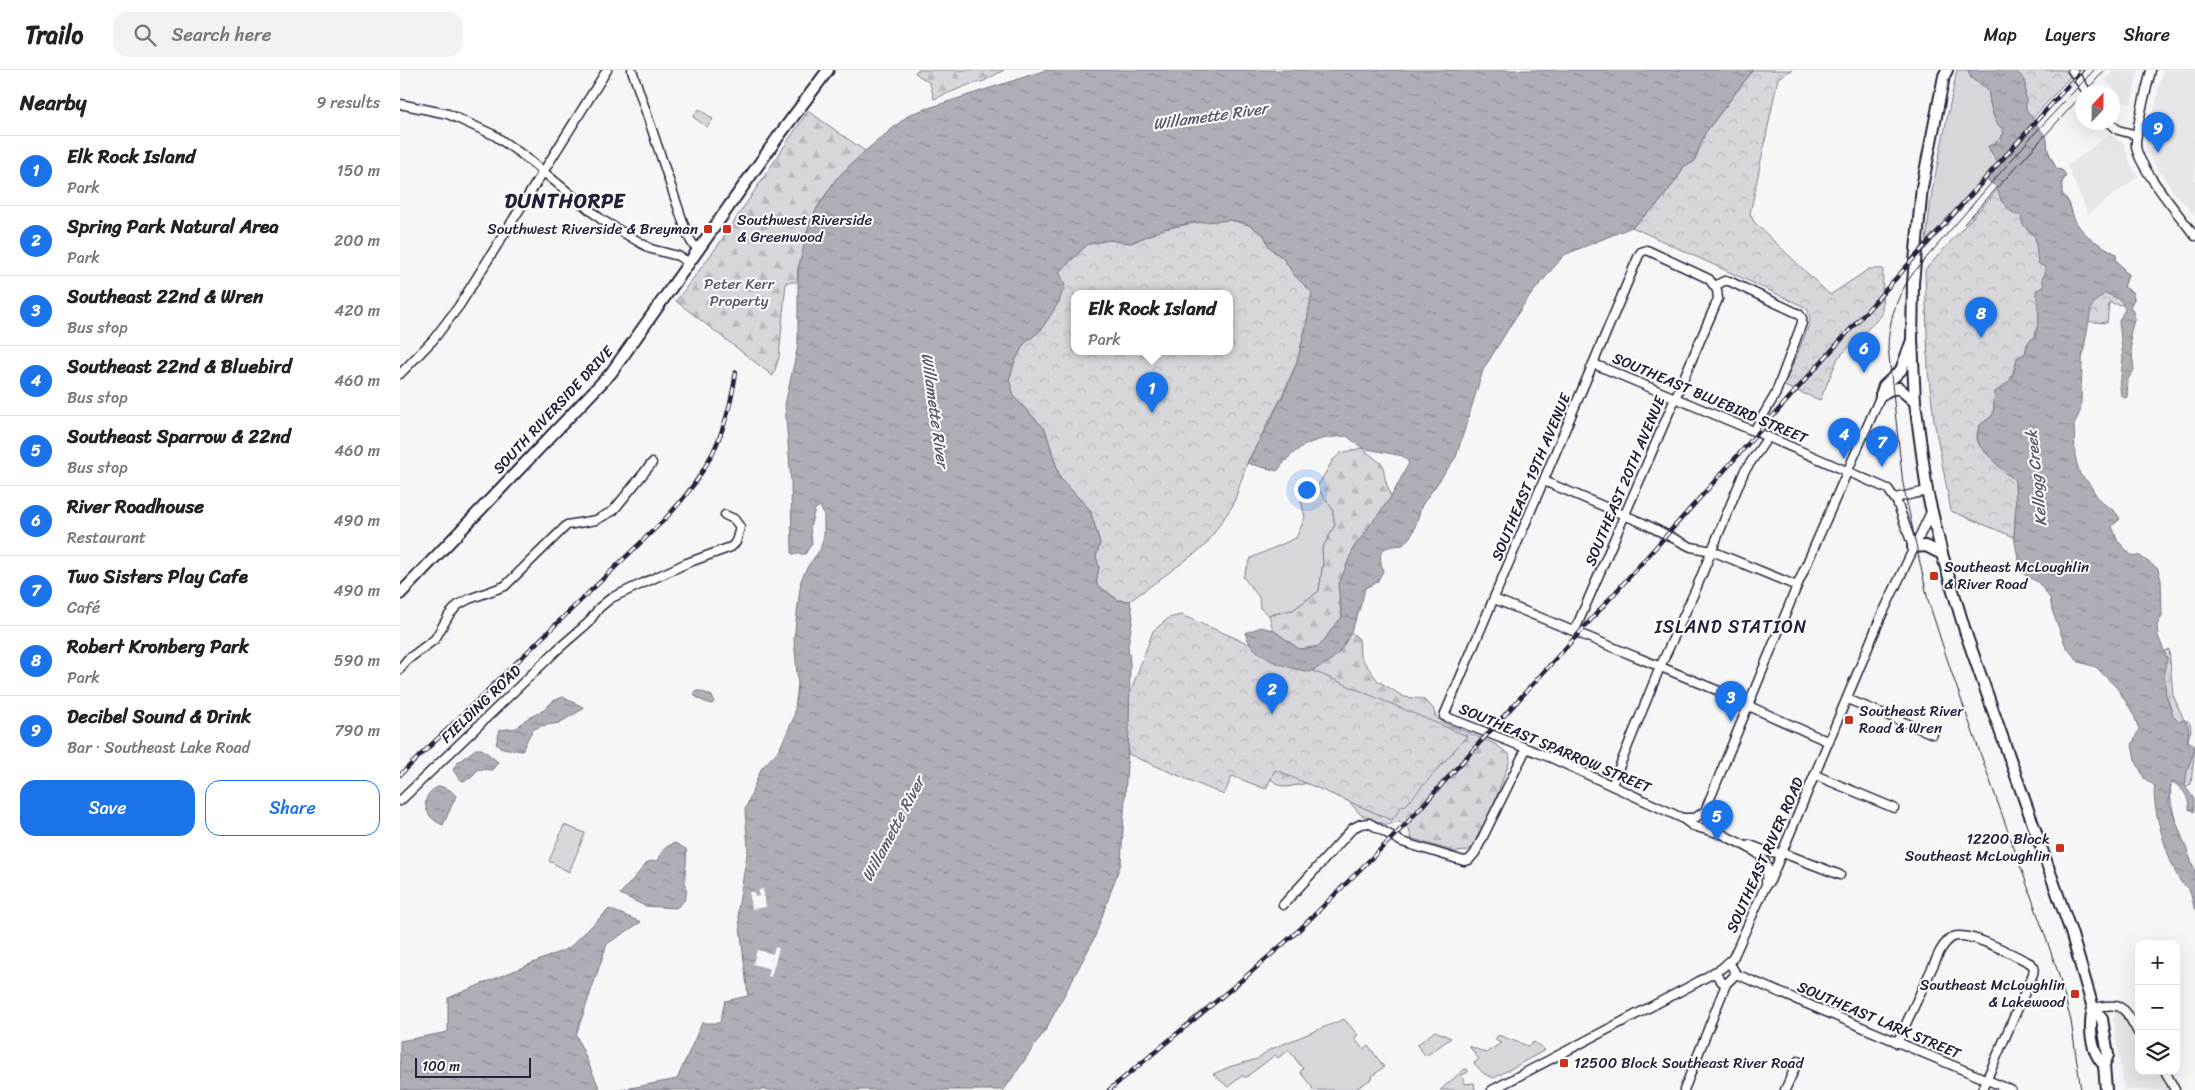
<!DOCTYPE html>
<html lang="en">
<head>
<meta charset="utf-8">
<style>
	body { margin:0; font-family:Sriracha,sans-serif; background:#f2f2f2; color:#222 }
	.controls { position:absolute; right:15px; bottom:15px; display:grid; overflow:hidden; border-radius:10px; box-shadow:0 5px 20px #0002 }
	.controls button { width:45px; height:45px; display:grid; place-items:center; padding:0; border:0; border-bottom:1px solid #e0e0e0; background:#fff; color:#222; font:25px sans-serif }
	.compass { position:absolute; left:1675px; top:15px; width:45px; height:45px; border-radius:50%; background:#fff; box-shadow:0 5px 20px #0002; rotate:22deg }
	.scale { position:absolute; left:15px; bottom:12px; width:116px; box-sizing:border-box; padding-left:5px; border:2px solid #22223b; border-top:0; font-size:14px; line-height:18px; white-space:nowrap; color:#22223b; -webkit-text-stroke:4px #fff; paint-order:stroke }
	.you { position:absolute; left:906px; top:419px; width:18px; height:18px; margin:-12px; border:4px solid #fff; border-radius:50%; background:#1a73e8; box-shadow:0 0 0 8px #1a73e833 }
	.badge { display:grid; place-items:center; width:32px; height:32px; border-radius:50%; background:#1a73e8; color:#fff; font-size:16px; font-weight:700 }
	.pin { position:absolute; translate:-50% -41px; filter:drop-shadow(0 1px 2px #0008) }
	.pin::after { content:''; position:absolute; top:26px; width:18px; height:15px; background:inherit; clip-path:polygon(0 0,100% 0,50% 100%) }
	.popup { position:absolute; left:671px; top:220px; width:162px; height:65px; box-sizing:border-box; display:grid; place-content:center; border-radius:10px; background:#fff; filter:drop-shadow(0 1px 4px #0005); font-size:16px; white-space:nowrap; color:#767676 }
	.popup b { font-size:19px; color:#222 }
	.popup::after { content:''; position:absolute; left:50%; top:100%; margin-left:-10px; border:10px solid transparent; border-top-color:#fff }
	.list { margin:0; padding:0; list-style:none }
	h2 { display:flex; justify-content:space-between; align-items:center; height:65px; margin:0; padding:0 20px; font-size:21px }
	h2 small { font-size:16px; font-weight:400; color:#767676 }
	.list li { display:grid; grid-template-columns:32px 1fr auto; gap:15px; align-items:center; box-sizing:border-box; height:70px; padding:0 20px; border-top:1px solid #e0e0e0 }
	.list b { display:block; font-size:19px; white-space:nowrap }
	.list p { margin:0; font-size:16px; white-space:nowrap; color:#767676 }
	.list em { font-size:16px; font-style:normal; color:#767676 }
	.actions { display:flex; gap:10px; padding:15px 20px }
	.actions a { flex:1; padding:11px 0; border:1px solid #1a73e8; border-radius:15px; text-align:center; font-size:18px; color:#1a73e8 }
	.actions .main { background:#1a73e8; color:#fff }
	.icon { flex:none; width:28px; height:28px; fill:none; stroke:currentColor; stroke-width:2; stroke-linecap:round; stroke-linejoin:round }
	.map { position:relative; flex:none; width:1795px; height:1020px; overflow:hidden }
	header { display:flex; align-items:center; gap:30px; box-sizing:border-box; height:70px; padding:0 25px; background:#fff; border-bottom:1px solid #e0e0e0 }
	header strong { font-size:24px }
	nav { display:flex; gap:28px; margin-inline-start:auto; font-size:18px }
	.search { width:350px; height:45px; background:#f2f2f2; display:flex; align-items:center; gap:12px; box-sizing:border-box; padding:0 18px; border-radius:15px; color:#767676; font-size:19px }
	main { display:flex }
	aside { flex:1; background:#fff }
	.map>svg:first-child { display:block }
	.built { fill:#e6e6e9 }
	.grass { fill:#d7d7db; stroke:#7c7c8b }
	.forest { fill:url(#forest-firs); stroke:#7c7c8b }
	.wetland { fill:url(#wetland-marsh); stroke:#7c7c8b }
	.park { fill:url(#park-crowns); stroke:#7c7c8b; fill-rule:evenodd }
	.water { fill:url(#water-ripples); stroke:#767685 }
	.pier { fill:#f6f6f7 }
	.lines { fill:none; stroke-linecap:round; stroke-linejoin:round }
	.minor-casing { stroke:#22223b; stroke-width:11 }
	.major-casing { stroke:#22223b; stroke-width:14 }
	.minor { stroke:#fff; stroke-width:8 }
	.major { stroke:#fff; stroke-width:10 }
	.tram { stroke:#22223b; stroke-width:1 }
	.rail-casing { stroke:#22223b; stroke-width:4.5 }
	.rail { stroke:#fff; stroke-width:2.5; stroke-dasharray:8; stroke-linecap:butt }
	.poi-dot { fill:#c8321e; stroke:#fff; stroke-width:2 }
	.labels { text-anchor:middle; dominant-baseline:central; stroke-width:4; stroke-linejoin:round; paint-order:stroke }
	.poi-label { font-size:15px; fill:#22223b; stroke:#fff; text-anchor:start }
	.park-label { font-size:15px; fill:#58586b; stroke:#fff }
	.street-label { font-size:15px; fill:#22223b; stroke:#fff }
	.water-label { font-size:16px; font-style:italic; fill:#5a5a6d; stroke:#fff }
	.quarter-label { font-size:18px; letter-spacing:1px; fill:#22223b; stroke:#fff }
	.district-label { font-size:20px; font-weight:bold; letter-spacing:1px; fill:#22223b; stroke:#fff }
</style>
</head>
<body>
<header>
<strong>Trailo</strong>
<div class="search"><svg class="icon" aria-label="search" viewBox="0 0 24 24"><circle cx="10" cy="10" r="6"/><path d="M15 15l6 6"/></svg>Search here</div>
<nav><a>Map</a><a>Layers</a><a>Share</a></nav>
</header>
<main>
<aside>
<h2>Nearby<small>9 results</small></h2>
<ul class="list">
<li><span class="badge">1</span><div><b>Elk Rock Island</b><p>Park</p></div><em>150 m</em></li>
<li><span class="badge">2</span><div><b>Spring Park Natural Area</b><p>Park</p></div><em>200 m</em></li>
<li><span class="badge">3</span><div><b>Southeast 22nd &amp; Wren</b><p>Bus stop</p></div><em>420 m</em></li>
<li><span class="badge">4</span><div><b>Southeast 22nd &amp; Bluebird</b><p>Bus stop</p></div><em>460 m</em></li>
<li><span class="badge">5</span><div><b>Southeast Sparrow &amp; 22nd</b><p>Bus stop</p></div><em>460 m</em></li>
<li><span class="badge">6</span><div><b>River Roadhouse</b><p>Restaurant</p></div><em>490 m</em></li>
<li><span class="badge">7</span><div><b>Two Sisters Play Cafe</b><p>Café</p></div><em>490 m</em></li>
<li><span class="badge">8</span><div><b>Robert Kronberg Park</b><p>Park</p></div><em>590 m</em></li>
<li><span class="badge">9</span><div><b>Decibel Sound &amp; Drink</b><p>Bar · Southeast Lake Road</p></div><em>790 m</em></li>
</ul>
<div class="actions"><a class="main">Save</a><a>Share</a></div>
</aside>
<div class="map">
<svg width="1795" height="1020" viewBox="0 0 1795 1020">
	<defs>
		<pattern id="forest-firs" width="22" height="20" patternUnits="userSpaceOnUse" patternTransform="scale(1.25)"><rect width="22" height="20" fill="#d7d7db"/><path d="M5 1l3.5 6h-7zM16 11l3.5 6h-7z" fill="#b8b8bd"/></pattern>
		<pattern id="wetland-marsh" width="20" height="14" patternUnits="userSpaceOnUse" patternTransform="scale(1.25)"><rect width="20" height="14" fill="#d7d7db"/><path d="M1 5h8M5 5V1M11 12h8M15 12V8" fill="none" stroke="#b8b8bd"/></pattern>
		<pattern id="park-crowns" width="20" height="18" patternUnits="userSpaceOnUse" patternTransform="scale(1.25)"><rect width="20" height="18" fill="#d7d7db"/><path d="M2 6a3 3 0 1 1 6 0M12 15a3 3 0 1 1 6 0" fill="none" stroke="#b8b8bd"/></pattern>
		<pattern id="water-ripples" width="26" height="14" patternUnits="userSpaceOnUse" patternTransform="scale(1.25)"><rect width="26" height="14" fill="#aeaeb7"/><path d="M2 4q2-2 4 0t4 0M15 11q2-2 4 0t4 0" fill="none" stroke="#8d8d96"/></pattern>
	</defs>
	<rect width="100%" height="100%" fill="#f6f6f7"/>
	<filter id="ink" filterUnits="userSpaceOnUse"><feTurbulence type="fractalNoise" baseFrequency=".02" numOctaves="2"/><feDisplacementMap in="SourceGraphic" scale="10" xChannelSelector="R" yChannelSelector="G"/><feConvolveMatrix kernelMatrix="1 2 1 2 8 2 1 2 1" color-interpolation-filters="sRGB"/></filter>
	<g filter="url(#ink)">
		<!-- built -->
		<g class="built">
			<path d="M1713 0H1739L1731 34 1721 31 1724 27 1705 10Z"/>
			<path d="M1763 0H1795V145L1774 122 1745 80Z"/>
			<path d="M1709 65 1724 73 1730 94 1739 106 1688 144 1667 96Z"/>
			<path d="M1717 943H1720L1739 972V1001H1759L1769 1020H1724L1713 948Z"/>
		</g>
		<!-- grass -->
		<g class="grass">
			<path d="M1557 0H1568L1571 8 1589 21C1588 28 1593 48 1597 53 1600 57 1603 58 1604 63L1589 80 1596 86 1600 96 1525 179 1532 121Z"/>
			<path d="M299 39 313 49 307 57 293 47Z"/>
			<path d="M917 417 932 438 935 455 922 479 923 493 919 521 893 540 869 545 860 538 859 527 843 507 851 488 896 468 905 448 901 430 907 420Z"/>
			<path d="M164 755 185 763 169 802 149 791Z"/>
			<path d="M944 949 958 965 954 968 963 979 968 975 984 997 972 1006 973 1008 954 1020H912V1017L900 1002 903 999 889 980 878 988 875 985 845 1008 843 1005 828 1017 813 1004 829 997 857 989 869 980Z"/>
			<path d="M1035 961 1051 968 1026 986 1017 975Z"/>
			<path d="M1098 965 1128 976 1134 972 1145 980 1094 1008 1083 1003 1074 993 1079 989 1069 976 1086 983 1101 973 1095 970Z"/>
			<path d="M1065 999H1067L1068 1002 1062 1005 1065 1014 1074 1013 1075 1020H1040Z"/>
		</g>
		<!-- forest -->
		<g class="forest">
			<path d="M517 0H604L584 11 568 15 534 29 530 13 515 3Z"/>
			<path d="M408 41 465 81 436 109 417 138 407 162 403 185 398 198 397 212H386L379 287 373 306 276 231 319 174Z"/>
			<path d="M962 378 983 395 985 409 991 427 976 449 939 530 942 547 920 576 899 579 873 560 869 545 893 540 919 521 923 493 922 479 935 455 932 438 917 417 933 390 941 383Z"/>
			<path d="M950 561 959 569 960 586 978 611 1004 627 1023 629 1033 638 1036 647 1044 653 1095 674 1109 684 1110 690 1080 771 1067 781 1055 782 1011 768 1009 758 999 751 987 755 961 745 943 725 914 712 887 717 878 715 865 704 884 597 945 573Z"/>
		</g>
		<!-- wetland -->
		<path class="wetland" d="M1769 579 1773 625 1784 650 1788 651C1794 659 1789 663 1788 671L1795 675 1791 714 1782 719 1779 714 1773 711C1762 725 1788 785 1795 801L1778 781 1740 596Z"/>
		<!-- park -->
		<g class="park">
			<path d="M1353 0H1392L1378 8 1350 144 1354 152 1430 225 1469 199H1483L1482 245 1438 288 1420 330 1384 316 1409 255 1410 247 1407 238 1232 157 1259 133 1277 109 1284 96 1294 92 1305 63Z"/>
			<path d="M1615 0H1665L1670 7 1633 48 1625 39V10Z"/>
			<path d="M1645 67 1648 81 1656 98 1663 101 1666 106C1654 121 1663 121 1669 133 1672 139 1672 146 1675 152 1684 168 1701 175 1716 184V190L1728 205 1724 217 1732 222 1734 229 1730 236 1709 233 1707 253 1639 248 1635 267 1627 274 1625 284 1618 287 1609 314 1595 322 1593 345 1579 356 1577 365 1578 373 1604 403 1613 407 1615 411 1616 436 1614 467 1551 441 1534 350 1528 300 1525 200Z"/>
			<path d="M810 150H830L852 156 864 165 873 181 883 188 895 206 912 223 906 255 897 292 881 328 847 393 833 435 805 476 730 531 718 530 696 514 699 497 696 487 700 473 690 440 660 408 645 359 615 328 609 310 615 291 624 274 641 260 659 202 688 174 709 170 731 173 764 159ZM674 224H830V282H674Z"/>
			<path d="M781 545 1067 666 1005 736 1002 735 992 750 875 700 866 719 832 706 824 725 728 684 729 626 753 561 769 548Z"/>
		</g>
		<!-- water -->
		<g class="water">
			<path d="M646 0H1353L1305 63 1294 92 1284 96 1277 109 1259 133 1232 157 1164 185 1125 232 1083 300 1056 387 1022 435 1013 463 1003 475C981 477 977 479 983 501L977 512 965 518C961 538 948 578 931 590 924 595 917 598 910 602 885 597 854 590 845 563L861 557 873 560 899 579C919 579 921 576 931 560 934 555 939 551 942 547L938 516 954 477 991 427 1009 393 1003 386 962 378 947 366C913 368 898 374 877 401L847 393C865 360 885 327 897 291 904 269 908 246 912 223L895 206 883 188 869 177 864 165 846 153 830 150 790 153 764 159 731 173 709 170 688 174 659 202 665 214 659 232 641 260 624 274 615 291 609 310 615 328 645 359 660 408 690 440 700 473 696 487 699 497 696 514 718 530 730 531 733 547 728 575 730 593 729 661 721 793 694 869 646 959 604 1020H220L277 1009 302 953H320L325 931 348 926 338 839 348 778 345 740 361 699 379 680 394 647 398 614 394 569 401 510 408 496 420 480 424 467V445L420 436 415 439 410 457 412 473 405 484H392L391 411 385 335 398 275V199L411 148 436 109 465 81 510 44Z"/>
			<path d="M1568 0H1615L1625 10 1626 39 1643 63 1647 69 1648 81 1656 98 1663 101 1666 106 1662 112V125C1672 133 1670 142 1676 152 1685 168 1701 175 1716 184V190L1728 205 1724 217 1732 222 1734 229 1730 236 1735 246 1730 265 1734 300 1728 309 1727 327 1724 328 1721 325 1720 317 1723 288 1719 251 1725 239 1721 230 1705 223 1693 234 1691 239 1682 290 1681 331 1680 342 1674 354 1675 386 1680 405C1692 413 1691 420 1700 430 1706 438 1714 437 1720 449L1712 456 1717 470 1731 485 1740 486 1758 499 1761 510 1762 546 1757 555 1758 566 1767 588 1764 602 1766 625 1774 647 1779 652 1785 650 1789 659 1787 672 1795 678 1787 702 1785 716 1794 729V742L1789 739C1790 726 1781 717 1771 711L1769 733 1795 801V839C1792 833 1792 826 1789 820 1787 817 1783 815 1781 812 1770 797 1750 734 1755 716L1744 708 1735 689 1732 675 1739 659 1733 643 1717 618 1696 597 1679 592 1666 577 1652 540 1650 528 1638 512 1626 506 1620 498 1614 467 1616 436 1615 411 1581 378 1577 369 1579 356 1593 345 1595 322C1612 310 1613 310 1617 288L1625 284 1629 271 1635 267 1639 248 1636 220 1644 217 1642 208 1645 204V197L1638 193 1635 167 1623 155 1621 145H1615L1601 131 1597 117 1587 110 1599 96C1596 87 1590 83 1588 76L1599 72 1604 63C1603 58 1600 57 1597 53 1593 48 1588 28 1589 21L1571 8Z"/>
			<path d="M296 621H301L312 626 314 632 312 634C305 632 299 630 294 625Z"/>
			<path d="M163 627 183 637V639L159 653 141 656 134 659 129 666 122 681 102 678 96 674 100 660 117 658 125 650 144 640 153 631Z"/>
			<path d="M76 679H82L98 692 92 700 78 699 71 708 63 711 58 708 53 699 58 692Z"/>
			<path d="M40 716 50 720 56 726 43 755C23 748 18 724 40 716Z"/>
			<path d="M275 773 286 779C288 790 284 802 285 814 286 818 287 823 286 826 285 831 280 835 276 838L245 836 220 824 248 792 259 790C261 780 266 776 275 773Z"/>
			<path d="M209 839 241 852 207 874 176 965 200 1020H0V971L48 962V928L169 878Z"/>
		</g>
		<!-- pier -->
		<g class="pier">
			<path d="M363 819 366 837 352 839 349 822H354L355 827 359 826V820Z"/>
			<path d="M375 877 379 878 371 907 368 906 370 899 353 894 357 880 373 884Z"/>
		</g>
		<g class="lines">
			<defs>
				<g id="minor">
					<path d="M232 0 287 164 292 173 299 180"/>
					<path d="M1672 0 1687 22"/>
					<path d="M1751 0C1747 19 1735 58 1736 76 1738 97 1781 147 1795 166"/>
					<path d="M0 34 48 44 94 65 124 86 202 150 251 179 278 186 290 193"/>
					<path d="M1709 52 1718 60 1737 65"/>
					<path d="M1315 216 1324 211H1329L1399 244 1402 248V253L1375 325 1354 361"/>
					<path d="M1194 294 1368 367 1488 419 1497 432 1513 477"/>
					<path d="M0 304 33 270 59 236 207 0"/>
					<path d="M1144 411 1243 453 1291 477 1312 481 1397 516"/>
					<path d="M1495 428 1527 421"/>
					<path d="M1094 529C1175 561 1255 595 1336 628L1351 637 1429 672"/>
					<path d="M1175 560 1318 229 1317 220 1309 209 1247 180 1241 182 1239 185 1044 646 1154 689 1282 748 1293 756 1321 764"/>
					<path d="M0 599 7 590 35 569 49 545 58 535 69 529 105 516 167 455 196 450 213 441 252 393"/>
					<path d="M1447 629 1533 664"/>
					<path d="M1415 705 1494 738"/>
					<path d="M1212 715 1260 597 1296 519 1344 402 1368 367"/>
					<path d="M0 731 158 579 188 553 199 538 211 528 287 493 331 477 336 472 340 457 334 449 325 445"/>
					<path d="M1283 748H1295L1305 741"/>
					<path d="M1350 775 1368 782 1383 783 1440 805"/>
					<path d="M1366 811C1378 770 1310 777 1305 741L1397 516 1481 325"/>
					<path d="M883 835 953 758 961 754 969 753 1002 772 1064 791 1069 790 1075 783 1126 679"/>
					<path d="M1314 902 1322 912 1326 914 1336 904 1329 892"/>
					<path d="M1336 904 1611 1020"/>
					<path d="M1693 938C1725 931 1724 938 1739 964"/>
					<path d="M1497 973 1540 881C1543 876 1547 870 1553 867 1570 861 1614 885 1630 893L1634 897 1633 904 1582 1020"/>
					<path d="M1765 1001 1775 1020"/>
					<path d="M1092 1020 1294 914 1322 898 1333 888 1366 815 1370 811 1480 549 1532 440"/>
					<path d="M1284 1020 1326 914"/>
					<path d="M1385 1020 1398 991"/>
				</g>
				<g id="major">
					<path d="M1547 0 1544 6 1522 117 1513 213 1512 269 1515 332 1527 421 1542 484 1566 564 1671 862 1693 938 1702 949 1708 985 1704 995 1706 1020"/>
					<path d="M1481 325 1484 316 1501 300 1511 273"/>
					<path d="M1481 325 1489 320 1499 318 1515 332"/>
					<path d="M1513 477 1526 476 1542 484"/>
					<path d="M0 524 211 303 378 67 428 0"/>
					<path d="M1693 938C1689 956 1690 981 1704 995"/>
				</g>
			</defs>
			<!-- minor casing -->
			<use href="#minor" class="minor-casing"/>
			<!-- major casing -->
			<use href="#major" class="major-casing"/>
			<!-- minor -->
			<use href="#minor" class="minor"/>
			<!-- major -->
			<use href="#major" class="major"/>
			<!-- tram -->
			<g class="tram">
				<path d="M1685 22 1705 0"/>
				<path d="M1564 154 1682 25"/>
				<path d="M1681 1020 1671 951 1658 902 1551 601 1528 530 1503 414 1488 277C1489 249 1497 225 1514 202L1634 64 1694 0"/>
			</g>
			<defs>
				<g id="rail">
					<path d="M0 705 263 451C307 406 327 364 336 302"/>
					<path d="M709 1020 843 909 898 861 1005 755 1180 562 1682 0"/>
				</g>
			</defs>
			<!-- rail casing -->
			<use href="#rail" class="rail-casing"/>
			<!-- rail -->
			<use href="#rail" class="rail"/>
		</g>
	</g>
	<!-- markers -->
	<g class="poi-dot">
		<rect x="303" y="154" width="10" height="10" rx="2.5"/>
		<rect x="322" y="154" width="10" height="10" rx="2.5"/>
		<rect x="1529" y="501" width="10" height="10" rx="2.5"/>
		<rect x="1444" y="645" width="10" height="10" rx="2.5"/>
		<rect x="1655" y="773" width="10" height="10" rx="2.5"/>
		<rect x="1670" y="919" width="10" height="10" rx="2.5"/>
		<rect x="1159" y="988" width="10" height="10" rx="2.5"/>
	</g>
	<g class="labels">
		<!-- poi labels -->
		<g class="poi-label">
			<text x="337" y="150">Southwest Riverside<tspan x="337" dy="17">&amp; Greenwood</tspan></text>
			<text x="298" y="159" text-anchor="end">Southwest Riverside &amp; Breyman</text>
			<text x="1544" y="497">Southeast McLoughlin<tspan x="1544" dy="17">&amp; River Road</tspan></text>
			<text x="1459" y="641">Southeast River<tspan x="1459" dy="17">Road &amp; Wren</tspan></text>
			<text x="1650" y="769" text-anchor="end">12200 Block<tspan x="1650" dy="17">Southeast McLoughlin</tspan></text>
			<text x="1665" y="915" text-anchor="end">Southeast McLoughlin<tspan x="1665" dy="17">&amp; Lakewood</tspan></text>
			<text x="1174" y="993">12500 Block Southeast River Road</text>
		</g>
		<!-- park labels -->
		<g class="park-label">
			<text x="339" y="214">Peter Kerr<tspan x="339" dy="17">Property</tspan></text>
		</g>
		<!-- street labels -->
		<g class="street-label">
			<text transform="translate(1310 328) rotate(23)">SOUTHEAST BLUEBIRD STREET</text>
			<text transform="translate(153 340) rotate(-47)">SOUTH RIVERSIDE DRIVE</text>
			<text transform="translate(1131 407) rotate(-67)">SOUTHEAST 19TH AVENUE</text>
			<text transform="translate(1225 411) rotate(-67)">SOUTHEAST 20TH AVENUE</text>
			<text transform="translate(81 634) rotate(-44)">FIELDING ROAD</text>
			<text transform="translate(1155 678) rotate(23)">SOUTHEAST SPARROW STREET</text>
			<text transform="translate(1365 785) rotate(-66)">SOUTHEAST RIVER ROAD</text>
			<text transform="translate(1479 950) rotate(23)">SOUTHEAST LARK STREET</text>
		</g>
		<!-- water labels -->
		<g class="water-label">
			<text transform="translate(810 46) rotate(-8)">Willamette River</text>
			<text transform="translate(535 340) rotate(82)">Willamette River</text>
			<text transform="translate(1636 408) rotate(-96)">Kellogg Creek</text>
			<text transform="translate(493 759) rotate(-62)">Willamette River</text>
		</g>
		<!-- quarter labels -->
		<g class="quarter-label">
			<text x="1331" y="557">ISLAND STATION</text>
		</g>
		<!-- district labels -->
		<g class="district-label">
			<text x="165" y="131">DUNTHORPE</text>
		</g>
	</g>
</svg>
<div class="controls">
<button>+</button>
<button>−</button>
<button><svg class="icon" aria-label="layers" viewBox="0 0 24 24"><path d="M12 4l9 5-9 5-9-5zM3 14l9 5 9-5"/></svg></button>
</div>
<svg class="compass" viewBox="-18 -18 36 36"><path d="M0-13l5 13h-10z" fill="#e53935"/><path d="M0 13l5-13h-10z" fill="#767676"/></svg>
<div class="scale">100 m</div>
<div class="you"></div>
<div class="pin badge" style="left:752px;top:343px">1</div>
<div class="popup"><b>Elk Rock Island</b>Park</div>
<div class="pin badge" style="left:872px;top:644px">2</div>
<div class="pin badge" style="left:1331px;top:652px">3</div>
<div class="pin badge" style="left:1444px;top:389px">4</div>
<div class="pin badge" style="left:1317px;top:771px">5</div>
<div class="pin badge" style="left:1464px;top:303px">6</div>
<div class="pin badge" style="left:1482px;top:397px">7</div>
<div class="pin badge" style="left:1581px;top:268px">8</div>
<div class="pin badge" style="left:1758px;top:83px">9</div>
</div>
</main>
</body>
</html>
